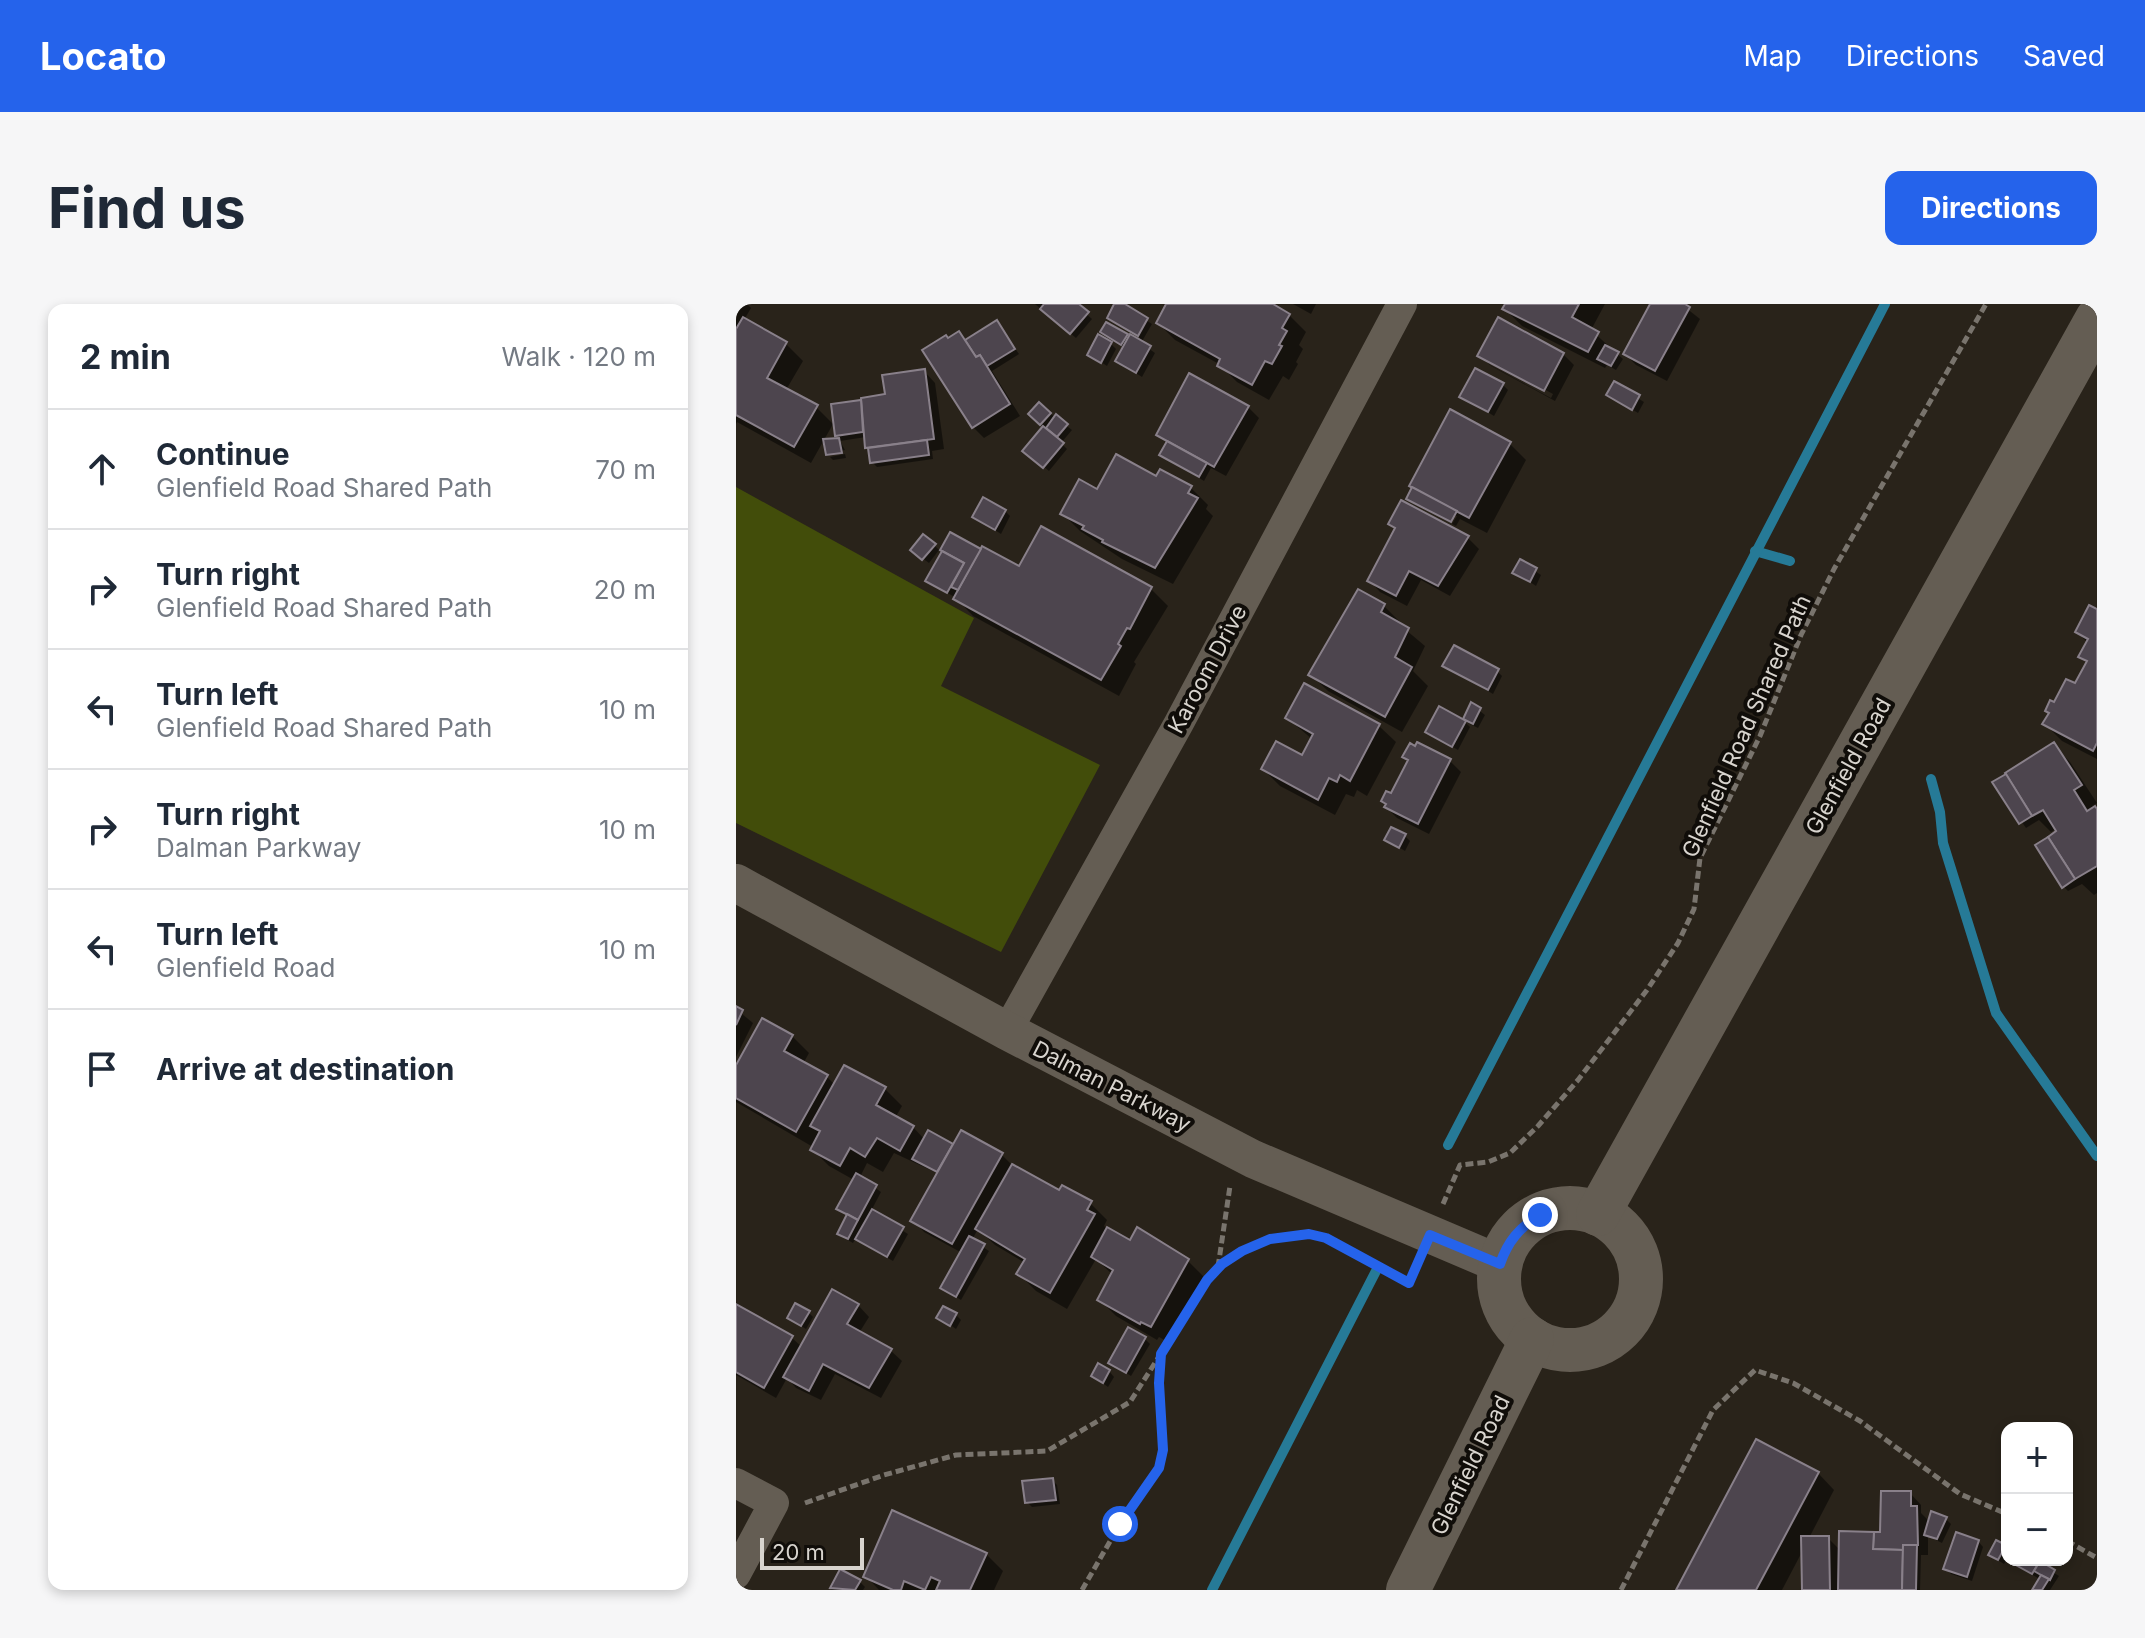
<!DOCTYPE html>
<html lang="en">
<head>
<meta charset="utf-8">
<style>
	body { margin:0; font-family:Inter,sans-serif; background:#f6f6f7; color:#1f2937 }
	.controls { position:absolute; right:24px; bottom:24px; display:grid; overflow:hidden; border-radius:16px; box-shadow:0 4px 12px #0003 }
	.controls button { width:72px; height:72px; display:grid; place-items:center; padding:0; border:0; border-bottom:2px solid #e0e1e3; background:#fff; color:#1f2937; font:40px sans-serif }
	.scale { position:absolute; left:24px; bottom:20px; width:104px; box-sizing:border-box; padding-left:8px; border:4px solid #d8d4ce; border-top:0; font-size:22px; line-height:28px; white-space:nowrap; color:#d8d4ce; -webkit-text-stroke:6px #100d09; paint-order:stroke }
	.stop { position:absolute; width:24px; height:24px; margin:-18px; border:6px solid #2563eb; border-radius:50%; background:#fff }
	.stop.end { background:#2563eb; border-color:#fff; box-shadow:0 2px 8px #0008 }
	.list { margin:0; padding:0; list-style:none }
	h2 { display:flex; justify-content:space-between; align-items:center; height:104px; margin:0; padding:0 32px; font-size:34px }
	h2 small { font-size:26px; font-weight:400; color:#747a83 }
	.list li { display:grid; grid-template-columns:52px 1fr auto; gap:24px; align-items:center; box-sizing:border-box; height:120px; padding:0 32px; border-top:2px solid #e0e1e3 }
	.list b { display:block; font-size:30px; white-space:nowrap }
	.list p { margin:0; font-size:26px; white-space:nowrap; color:#747a83 }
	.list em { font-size:26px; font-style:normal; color:#747a83 }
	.icon { flex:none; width:44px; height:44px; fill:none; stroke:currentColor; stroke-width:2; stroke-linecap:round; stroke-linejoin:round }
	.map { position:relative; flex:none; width:1361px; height:1286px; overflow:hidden; border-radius:16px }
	header { display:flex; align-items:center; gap:48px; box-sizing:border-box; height:112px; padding:0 40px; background:#2563eb; color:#fff }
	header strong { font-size:38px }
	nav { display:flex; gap:44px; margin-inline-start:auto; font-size:28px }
	.intro { display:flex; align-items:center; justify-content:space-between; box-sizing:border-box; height:192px; padding:0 48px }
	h1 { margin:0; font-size:56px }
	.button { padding:20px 36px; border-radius:16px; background:#2563eb; color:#fff; font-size:28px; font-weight:700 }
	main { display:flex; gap:48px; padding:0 48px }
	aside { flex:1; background:#fff; border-radius:16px; box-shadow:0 4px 12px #0003 }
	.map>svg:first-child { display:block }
	.green { fill:#424d0a }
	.shadow { fill:#0007; fill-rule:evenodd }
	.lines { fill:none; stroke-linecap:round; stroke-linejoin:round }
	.stream { stroke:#267a97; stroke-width:10 }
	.building { fill:#4d454e; stroke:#89808a; stroke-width:2 }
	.path { stroke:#79746d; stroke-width:5; stroke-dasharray:8 4; stroke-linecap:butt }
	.minor { stroke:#645d53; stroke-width:30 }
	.tertiary { stroke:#645d53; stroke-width:38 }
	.secondary { stroke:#645d53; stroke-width:44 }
	.route { stroke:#2563eb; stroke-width:10 }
	.labels { text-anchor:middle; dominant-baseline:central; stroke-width:8; stroke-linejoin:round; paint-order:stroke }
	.street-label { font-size:22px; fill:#d8d4ce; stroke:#100d09 }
</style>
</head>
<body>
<header>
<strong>Locato</strong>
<nav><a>Map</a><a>Directions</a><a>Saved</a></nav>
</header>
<div class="intro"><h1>Find us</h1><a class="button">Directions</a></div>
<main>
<aside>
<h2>2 min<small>Walk · 120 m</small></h2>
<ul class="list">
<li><svg class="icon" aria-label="ahead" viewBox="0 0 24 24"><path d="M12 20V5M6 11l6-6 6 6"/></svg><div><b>Continue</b><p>Glenfield Road Shared Path</p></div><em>70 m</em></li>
<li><svg class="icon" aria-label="right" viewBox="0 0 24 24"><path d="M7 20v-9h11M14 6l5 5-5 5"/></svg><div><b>Turn right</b><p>Glenfield Road Shared Path</p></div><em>20 m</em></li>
<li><svg class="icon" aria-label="left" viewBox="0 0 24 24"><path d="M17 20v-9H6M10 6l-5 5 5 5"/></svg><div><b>Turn left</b><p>Glenfield Road Shared Path</p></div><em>10 m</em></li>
<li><svg class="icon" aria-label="right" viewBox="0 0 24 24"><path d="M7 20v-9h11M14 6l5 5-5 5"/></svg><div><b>Turn right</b><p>Dalman Parkway</p></div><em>10 m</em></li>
<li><svg class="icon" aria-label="left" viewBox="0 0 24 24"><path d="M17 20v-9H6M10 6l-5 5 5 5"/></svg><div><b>Turn left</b><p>Glenfield Road</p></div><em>10 m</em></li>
<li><svg class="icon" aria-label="arrive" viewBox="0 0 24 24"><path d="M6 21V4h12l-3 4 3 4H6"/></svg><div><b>Arrive at destination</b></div></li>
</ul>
</aside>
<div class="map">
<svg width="1361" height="1286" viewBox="0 0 1361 1286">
	<rect width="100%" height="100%" fill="#29231a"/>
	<!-- green -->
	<path class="green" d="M0 183 238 314 205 382 364 461 265 648 0 519Z"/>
	<!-- shadow -->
	<g class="shadow">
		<path d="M0 0H11L15 4 8 16 50 40 67 57 50 86 80 103 97 120 75 159 1 118 0 120Z"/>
		<path d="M299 0H339L356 15 340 34Z"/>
		<path d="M381 0H385L416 20 405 39 419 49 406 73 381 57 389 44 366 28 391 32 402 37 404 34 373 13Z"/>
		<path d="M432 0H533L553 11 570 28 563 41 567 45 560 58 562 60 553 76 547 72 533 96 501 78 483 60 439 36 422 19Z"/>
		<path d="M557 0H580L575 10Z"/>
		<path d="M772 0H869L855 26 887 55 880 66 871 61 869 64 786 22 769 5Z"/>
		<path d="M916 0H945L964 15 931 77 900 61 889 50Z"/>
		<path d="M261 19 283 50 256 67 284 112 248 134 237 123 212 36 223 29 231 37ZM229 39H234L247 60 243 63Z"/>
		<path d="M375 40 380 45 371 62 353 50Z"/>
		<path d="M827 50 838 61 819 97 755 62 744 51ZM754 56 817 90 815 94 754 61Z"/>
		<path d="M188 67 199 79 208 145 196 147 197 155 141 163 136 158 130 133 104 137 109 146 92 150 90 137 105 135 101 131 124 98 128 101 151 92Z"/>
		<path d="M879 80 908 98 902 109 873 91Z"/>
		<path d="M767 81 772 86 758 112 726 92Z"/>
		<path d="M303 101 336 126 325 139 331 145 313 167 289 147 308 123 295 110Z"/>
		<path d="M512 103 523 114 490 172 475 164 468 177 426 151 432 140 422 130Z"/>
		<path d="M773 139 790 156 751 229 724 215 720 222 716 220 721 212H716L713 218 673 194Z"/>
		<path d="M109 150 110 154 97 156 94 153Z"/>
		<path d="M421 174 455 184 472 201 470 205 477 212 437 280 386 255 344 227 327 210Z"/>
		<path d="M269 207 274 212 265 230 239 213Z"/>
		<path d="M654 219 732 234 743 245 714 292 685 276 671 302 644 288 633 276 660 226Z"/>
		<path d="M306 225 415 285 432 302 398 358 400 360 383 392 237 312 220 294 192 277 215 231 284 265Z"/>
		<path d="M198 241 203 246 193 259 182 251Z"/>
		<path d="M785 258 805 271 800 282 779 268Z"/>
		<path d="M648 302 665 319 664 321 689 342 677 367 692 382 666 428 592 387 575 371Z"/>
		<path d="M1361 307V455L1326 437 1309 420 1319 401 1340 382 1352 360 1345 353 1352 339 1341 328Z"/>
		<path d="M709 362 761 367 766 372 757 390Z"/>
		<path d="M736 401 749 411 742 424 728 417 734 423 722 446 691 428 727 418Z"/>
		<path d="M551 414 643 422 660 438 631 492 621 486 618 493 610 490 599 511 544 482 527 465 566 453 576 435Z"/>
		<path d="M1317 441 1334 458 1361 499 1356 502 1361 506V589L1358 591 1346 580 1332 587 1327 582 1324 522 1315 528 1303 516 1290 524 1259 479Z"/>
		<path d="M669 453 714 457 725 468 693 530 661 514 650 503 674 458Z"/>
		<path d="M669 532 674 537 669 547 651 536Z"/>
		<path d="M0 705 17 719 0 753Z"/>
		<path d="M56 732 73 749 67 760 91 773 99 781 149 785 166 802 159 814 177 823 189 836 193 829 218 843 226 828 266 851 278 863 324 888 354 899 371 916 368 922 372 926 394 939 452 957 469 974 432 1038 423 1033 421 1036 380 1012 363 995 377 971 360 955 331 1005 300 987 283 970 289 959 259 941 242 925 236 936 253 947 225 996 212 988 226 949 188 928 177 916 203 870 158 849 147 868 131 859 124 873 145 888 135 907 172 930 157 957 127 940 120 934 117 939 108 934 103 929 113 912 103 904 118 876 93 862 76 845 77 843 0 798V765Z"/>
		<path d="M122 1001 133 1013 123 1029 154 1046 166 1057 145 1094 99 1070 85 1096 60 1084 51 1074 40 1094 0 1071V1002L56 1034 66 1043Z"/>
		<path d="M72 1008 77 1013 70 1025 53 1014Z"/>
		<path d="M220 1011 225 1016 220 1025 203 1013Z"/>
		<path d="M409 1035 414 1040 395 1072 375 1059Z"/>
		<path d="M373 1067 378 1073 372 1083 357 1072Z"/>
		<path d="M1082 1169 1098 1186 1073 1234H1092L1105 1247 1146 1230 1174 1189 1185 1201V1209L1194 1218 1196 1210 1210 1215 1215 1220 1206 1239 1192 1232V1251H1185L1184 1286H1068L1067 1246 1046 1286H942Z"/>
		<path d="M316 1176 321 1181 324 1200 296 1203 291 1198Z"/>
		<path d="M1242 1237 1247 1243 1236 1277 1215 1270 1210 1265Z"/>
		<path d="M1269 1243 1271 1255 1268 1260 1254 1251Z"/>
		<path d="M250 1250 267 1267 258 1286H143L130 1272Z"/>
		<path d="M1272 1256H1298L1323 1272 1314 1286H1299L1305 1276Z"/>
		<path d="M105 1268 124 1278 129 1283 127 1286H95Z"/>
	</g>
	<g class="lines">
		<!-- stream -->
		<g class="stream">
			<path d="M1019 247 1054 257"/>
			<path d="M1195 475 1204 508 1207 539 1260 709 1361 852"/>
			<path d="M712 841 1149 0"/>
			<path d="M476 1286 640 967"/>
		</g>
	</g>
	<!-- building -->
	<g class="building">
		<path d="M308 0H343L353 8 334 30 304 5Z"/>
		<path d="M378 0H389L412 14 402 32 371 14Z"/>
		<path d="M430 0H537L554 10 546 24 551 27 543 41 546 42 536 60 529 57 516 81 481 62 484 55 420 19Z"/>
		<path d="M769 0H843L836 13 863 28 852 48 766 5Z"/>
		<path d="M914 0H949L954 3 919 67 887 50Z"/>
		<path d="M7 13 51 38 31 74 82 101 58 143 0 111V25Z"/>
		<path d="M762 13 828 49 808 87 741 52Z"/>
		<path d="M261 16 279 45 251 62 244 51 240 53 229 36Z"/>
		<path d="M370 18 392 30 385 41 364 28Z"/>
		<path d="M223 27 240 53 244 51 274 100 236 124 186 46 210 31 212 34Z"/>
		<path d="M362 30 376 38 365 59 351 51Z"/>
		<path d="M394 30 415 42 400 69 379 57Z"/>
		<path d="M869 41 883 48 875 62 861 55Z"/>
		<path d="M739 64 768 79 752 108 723 93Z"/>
		<path d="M189 65 198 135 129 144 125 94 149 90 146 71Z"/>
		<path d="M453 69 513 102 478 163 420 131Z"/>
		<path d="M878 77 904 91 896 106 870 91Z"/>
		<path d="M125 96 127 128 99 132 95 100Z"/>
		<path d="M303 98 315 109 304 121 292 110Z"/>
		<path d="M714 105 775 138 733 214 673 182Z"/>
		<path d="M320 110 332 120 321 133 310 124Z"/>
		<path d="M307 122 328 139 307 164 286 147Z"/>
		<path d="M103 134 106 149 90 151 87 135Z"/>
		<path d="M191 136 193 151 134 159 132 144Z"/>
		<path d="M431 137 471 159 463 173 423 151Z"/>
		<path d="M380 150 420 172 424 165 456 182 452 189 462 194 419 264 366 238 367 236 346 225 348 222 324 210 343 175 361 185Z"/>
		<path d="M676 183 721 207 715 218 670 195Z"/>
		<path d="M247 193 270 206 259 226 236 213Z"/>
		<path d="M665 196 733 232 702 282 673 267 660 292 631 277 659 224 652 220Z"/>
		<path d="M305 222 416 283 394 325 391 324 382 340 385 342 365 376 217 295 246 242 283 262Z"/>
		<path d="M214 228 245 245 222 286 215 283 228 259 204 246Z"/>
		<path d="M187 230 200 240 186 256 174 246Z"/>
		<path d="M206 247 228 259 211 289 189 277Z"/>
		<path d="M784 255 801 264 794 278 776 269Z"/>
		<path d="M622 285 649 300 645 308 673 324 659 353 676 363 649 413 572 371Z"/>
		<path d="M1353 301 1361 305V439L1357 447 1306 420 1313 409 1309 407 1314 396 1318 398 1330 375 1339 379 1351 357 1342 353 1352 335 1339 328Z"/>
		<path d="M718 341 763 365 752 386 706 362Z"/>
		<path d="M568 379 644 420 614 477 604 471 601 478 593 474 582 496 525 465 540 437 566 451 577 430 549 414Z"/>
		<path d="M735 398 745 404 737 420 727 415Z"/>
		<path d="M703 402 730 417 716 443 689 428Z"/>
		<path d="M681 438 715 455 682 520 648 503 650 500 645 497 650 487 655 489 672 456 666 453 674 439 679 442Z"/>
		<path d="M1318 438 1346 481 1338 486 1351 507 1359 502 1361 505V562L1339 575 1312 533 1320 527 1307 506 1296 512 1269 469Z"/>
		<path d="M1270 470 1296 512 1283 520 1256 478Z"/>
		<path d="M655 523 670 530 663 544 648 536Z"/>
		<path d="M1312 533 1339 575 1326 584 1299 541Z"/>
		<path d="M0 702 7 706 0 721Z"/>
		<path d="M26 714 57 731 48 747 92 771 60 828 0 794V761Z"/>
		<path d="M108 761 150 783 140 801 178 822 164 847 141 834 129 853 114 844 104 862 74 846 84 827 74 822Z"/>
		<path d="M192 826 217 840 201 868 176 855Z"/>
		<path d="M225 826 267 849 216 940 174 917Z"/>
		<path d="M276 860 323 886 326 881 356 897 351 906 359 910 314 989 280 970 289 955 239 925Z"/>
		<path d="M120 869 141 881 122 916 100 905Z"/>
		<path d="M136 905 168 923 151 953 119 935Z"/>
		<path d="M111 910 122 916 112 935 101 930Z"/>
		<path d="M371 923 394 936 401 923 453 955 415 1023 405 1018 404 1020 361 996 377 966 355 953Z"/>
		<path d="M233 932 249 940 220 993 204 984Z"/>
		<path d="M96 985 123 1000 111 1020 156 1045 133 1084 87 1060 73 1087 47 1073Z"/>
		<path d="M59 999 74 1007 65 1022 51 1014Z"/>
		<path d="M0 1000 57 1032 28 1084 0 1068Z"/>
		<path d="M207 1002 221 1009 214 1022 200 1014Z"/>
		<path d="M392 1023 410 1033 390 1069 372 1059Z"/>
		<path d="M362 1059 374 1066 367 1079 355 1072Z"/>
		<path d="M1020 1135 1083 1168 1020 1286H940Z"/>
		<path d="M317 1174 320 1196 289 1199 286 1177Z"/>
		<path d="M1145 1187H1175V1202H1181L1182 1241H1167V1246L1137 1245 1138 1228H1144Z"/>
		<path d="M156 1206 251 1249 234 1286H200L204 1277 195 1273 189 1286 168 1277 165 1286H157L127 1273Z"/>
		<path d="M1195 1207 1211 1213 1201 1235 1188 1231Z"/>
		<path d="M1103 1227 1138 1228 1137 1245 1167 1246 1166 1286H1102Z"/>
		<path d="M1220 1228 1243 1236 1231 1273 1207 1265Z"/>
		<path d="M1065 1232H1093L1094 1286H1066Z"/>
		<path d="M1260 1236 1270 1241 1262 1256 1252 1251Z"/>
		<path d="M1167 1241H1181L1180 1286H1166Z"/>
		<path d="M1271 1251V1256L1304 1257 1296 1270 1269 1255Z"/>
		<path d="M1304 1257 1319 1266 1314 1276 1298 1267Z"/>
		<path d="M104 1265 125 1276 119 1286 94 1284Z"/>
		<path d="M1305 1271 1313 1275 1306 1286H1296Z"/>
	</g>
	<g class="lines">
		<!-- path -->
		<g class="path">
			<path d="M707 900 724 861 752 858 774 849 802 822 842 776 911 686 942 639 958 605 964 554 1024 432 1065 331 1098 265 1250 0"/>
			<path d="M482 963 494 882"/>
			<path d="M69 1199 148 1171 220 1151 311 1147 394 1098 424 1051"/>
			<path d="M1331 1237 1361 1254"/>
			<path d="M346 1286 384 1220 423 1164 427 1146 423 1079 425 1050 471 976 486 960 506 947 534 935 573 930 590 934 673 979 681 961"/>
			<path d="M885 1286 977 1106 1019 1066 1057 1079 1124 1117 1224 1190 1271 1210"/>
		</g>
		<!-- minor -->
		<g class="minor">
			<path d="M271 727 443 419 666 0"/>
			<path d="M0 1179 38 1199 0 1270"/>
		</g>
		<!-- tertiary -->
		<path class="tertiary" d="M0 579 271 727 517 855 764 960"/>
		<!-- secondary -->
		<g class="secondary">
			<circle cx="834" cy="975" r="71"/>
			<path d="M862 910 1361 15"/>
			<path d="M672 1286 796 1035"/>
		</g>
	</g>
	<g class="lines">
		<!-- route -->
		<path class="route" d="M384 1220 423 1164 427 1146 423 1079 425 1050 471 976 486 960 506 947 534 935 573 930 590 934 673 979 694 931 764 960C772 937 783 924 804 911"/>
	</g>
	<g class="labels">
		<!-- street labels -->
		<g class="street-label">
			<text transform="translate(471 365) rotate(-62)">Karoom Drive</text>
			<text transform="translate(1010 422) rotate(-66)">Glenfield Road Shared Path</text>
			<text transform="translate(1112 462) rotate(-61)">Glenfield Road</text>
			<text transform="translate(376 782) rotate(27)">Dalman Parkway</text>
			<text transform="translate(734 1161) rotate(-64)">Glenfield Road</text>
		</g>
	</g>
</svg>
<div class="controls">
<button>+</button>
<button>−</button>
</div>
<div class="scale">20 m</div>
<div class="stop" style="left:384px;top:1220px"></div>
<div class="stop end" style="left:804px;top:911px"></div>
</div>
</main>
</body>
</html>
